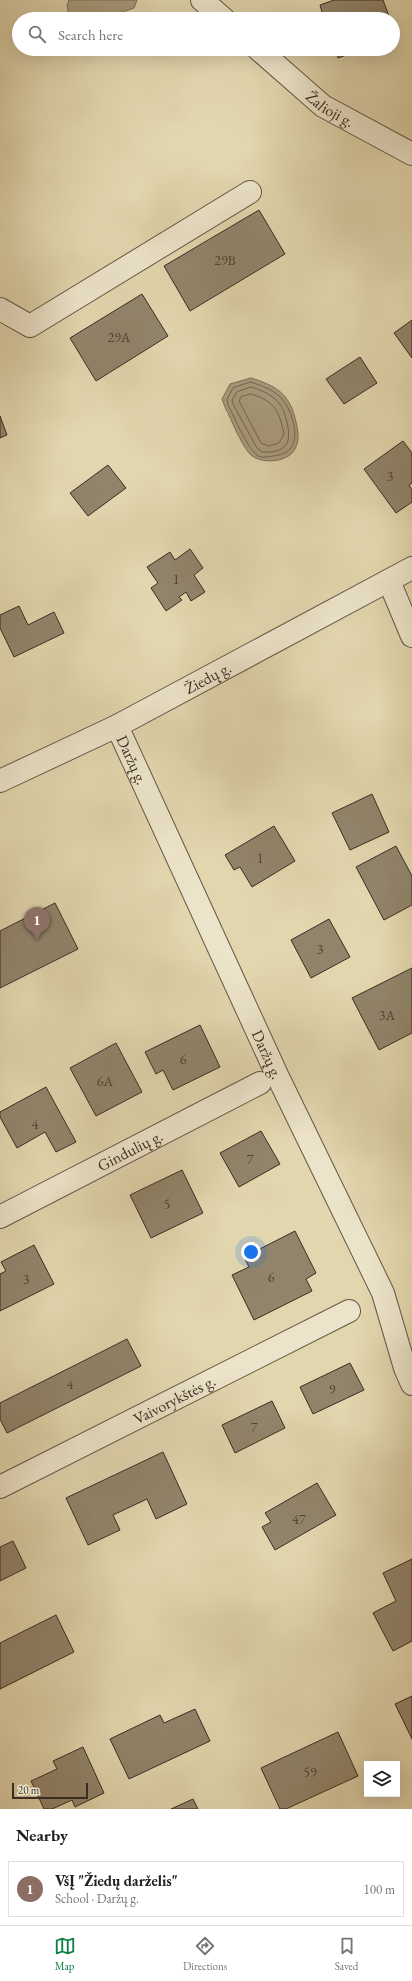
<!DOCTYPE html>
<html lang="en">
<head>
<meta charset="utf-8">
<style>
	body { margin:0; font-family:"EB Garamond",serif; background:#f6f6f6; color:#202124 }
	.controls { position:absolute; right:12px; bottom:12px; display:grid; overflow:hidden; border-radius:0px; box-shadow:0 4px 16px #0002 }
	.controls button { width:36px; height:36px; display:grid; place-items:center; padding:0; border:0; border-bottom:1px solid #e0e0e0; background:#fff; color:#202124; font:20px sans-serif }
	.scale { position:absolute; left:12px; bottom:10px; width:76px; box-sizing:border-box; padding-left:4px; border:2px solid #3a2c22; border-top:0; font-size:11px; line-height:14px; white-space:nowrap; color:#3a2c22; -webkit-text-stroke:3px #ece4ca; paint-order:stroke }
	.you { position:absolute; left:251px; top:1252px; width:14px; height:14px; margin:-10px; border:3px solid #fff; border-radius:50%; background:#1a73e8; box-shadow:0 0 0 6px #1a73e833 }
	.badge { display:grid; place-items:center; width:26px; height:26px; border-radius:50%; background:#0b8043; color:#fff; font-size:13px; font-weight:700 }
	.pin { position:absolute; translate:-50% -33px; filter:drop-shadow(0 1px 2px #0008) }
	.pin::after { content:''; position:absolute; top:21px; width:14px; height:12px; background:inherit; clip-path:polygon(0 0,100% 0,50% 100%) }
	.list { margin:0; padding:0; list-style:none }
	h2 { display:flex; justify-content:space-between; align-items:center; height:52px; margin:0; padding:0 16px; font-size:17px }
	h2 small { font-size:13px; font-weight:400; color:#757577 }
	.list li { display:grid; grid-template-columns:26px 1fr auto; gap:12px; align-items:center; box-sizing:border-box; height:56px; margin:0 8px 8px; padding:0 8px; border:1px solid #e0e0e0; border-radius:0px }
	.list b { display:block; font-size:15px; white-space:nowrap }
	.list p { margin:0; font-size:13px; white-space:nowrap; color:#757577 }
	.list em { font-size:13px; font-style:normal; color:#757577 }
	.icon { flex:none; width:22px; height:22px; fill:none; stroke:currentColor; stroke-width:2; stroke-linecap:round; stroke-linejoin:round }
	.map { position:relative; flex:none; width:412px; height:1809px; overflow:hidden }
	.search { position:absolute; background:#fff; box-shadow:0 4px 16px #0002; left:12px; right:12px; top:12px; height:44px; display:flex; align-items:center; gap:10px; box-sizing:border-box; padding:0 14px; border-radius:22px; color:#757577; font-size:15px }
	.sheet { height:116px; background:#fff }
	nav { display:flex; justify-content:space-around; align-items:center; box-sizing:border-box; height:56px; border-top:1px solid #e0e0e0; background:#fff; font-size:11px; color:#757577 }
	nav a { display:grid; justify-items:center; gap:2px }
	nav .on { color:#0b8043 }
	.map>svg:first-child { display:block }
	.water { fill:#a99c7e; stroke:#7d6f59 }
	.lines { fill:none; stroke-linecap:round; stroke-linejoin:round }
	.shore { stroke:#726450; stroke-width:1 }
	.building { fill:#91846b; stroke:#3a2c22 }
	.minor-casing { stroke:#645645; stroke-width:24 }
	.minor { stroke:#ece4ca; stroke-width:22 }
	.labels { text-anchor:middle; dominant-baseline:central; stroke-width:3; stroke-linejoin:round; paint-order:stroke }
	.number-label { font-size:14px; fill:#504234 }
	.street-label { font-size:16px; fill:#3a2c22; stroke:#ece4ca }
</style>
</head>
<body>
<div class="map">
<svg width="412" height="1809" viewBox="0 0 412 1809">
	<rect width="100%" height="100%" fill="#e2d6ae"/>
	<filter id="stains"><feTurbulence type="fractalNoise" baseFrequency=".005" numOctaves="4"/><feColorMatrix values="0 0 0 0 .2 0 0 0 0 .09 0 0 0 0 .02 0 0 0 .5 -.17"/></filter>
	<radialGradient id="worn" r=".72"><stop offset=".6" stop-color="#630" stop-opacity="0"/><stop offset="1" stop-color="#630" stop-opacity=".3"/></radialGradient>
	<!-- water -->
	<g class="water">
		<path d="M69 0H137L134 8 102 19H73L69 17 67 5Z"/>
		<path d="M251 378C277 386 290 394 296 422 298 431 300 439 295 449 288 463 259 465 249 453 240 442 232 421 225 407L222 399 230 384Z"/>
	</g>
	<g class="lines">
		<!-- shore -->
		<g class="shore">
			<path d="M251 382C262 386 275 390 283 400 291 410 301 437 290 449 285 454 280 455 273 456 269 457 262 458 258 456 247 448 235 418 228 405L227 399 233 388Z"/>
			<path d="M251 387C261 390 271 394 278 402 283 407 285 415 287 422 292 444 286 453 262 452L257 448 233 404 232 400 237 392Z"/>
			<path d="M251 394C275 401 279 411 284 434L279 443 269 446 261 443 239 401 241 397Z"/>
		</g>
	</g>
	<!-- building -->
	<g class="building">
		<path d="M334 0H383L390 19H324L320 5Z"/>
		<path d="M335 49H363L338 58Z"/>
		<path d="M259 210 285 254 190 311 164 266Z"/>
		<path d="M142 294 168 336 96 381 70 338Z"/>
		<path d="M412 320V358L394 333Z"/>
		<path d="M360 357 377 383 344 404 326 379Z"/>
		<path d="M0 416 7 435 0 438Z"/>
		<path d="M403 441 412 453V483L409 485 412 490V502L396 513 364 469Z"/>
		<path d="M108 465 126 488 88 516 70 493Z"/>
		<path d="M190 549 203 568 194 575 205 592 191 601 186 592 179 597 182 600 166 611 151 588 158 583 147 567 170 552 175 560Z"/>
		<path d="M19 606 28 625 54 612 64 633 14 657 0 628V615Z"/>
		<path d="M372 794 389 832 350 850 332 813Z"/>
		<path d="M274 826 295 861 252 887 240 867 234 870 225 855Z"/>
		<path d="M396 846 412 876V905L384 920 356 867Z"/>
		<path d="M55 903 78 949 0 988V931Z"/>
		<path d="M329 919 350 957 311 978 291 940Z"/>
		<path d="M412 968V1033L379 1050 352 998Z"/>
		<path d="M200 1025 220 1067 173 1090 163 1070 156 1074 145 1052Z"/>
		<path d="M116 1043 142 1092 96 1116 70 1068Z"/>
		<path d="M46 1087 76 1142 56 1152 45 1132 17 1148 0 1117V1112Z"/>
		<path d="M261 1131 280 1164 239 1187 220 1153Z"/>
		<path d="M182 1170 203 1213 151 1238 130 1195Z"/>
		<path d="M295 1231 316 1273 306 1279 312 1291 254 1320 232 1275 249 1267 244 1257Z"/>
		<path d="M34 1245 54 1284 0 1311V1274L6 1271 1 1262Z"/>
		<path d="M127 1339 141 1366 7 1433 0 1419V1403Z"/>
		<path d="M350 1363 364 1390 313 1414 300 1387Z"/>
		<path d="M272 1401 285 1428 235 1453 222 1425Z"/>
		<path d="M163 1452 187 1504 156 1519 147 1499 113 1515 120 1530 88 1545 66 1498Z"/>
		<path d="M317 1483 336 1515 275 1550 262 1527 271 1522 265 1513Z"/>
		<path d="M13 1541 26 1568 0 1581V1547Z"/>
		<path d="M412 1559V1641L393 1651 373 1613 396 1601 383 1573Z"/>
		<path d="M56 1615 74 1652 0 1689V1643Z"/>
		<path d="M412 1696V1739L395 1704Z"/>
		<path d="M195 1709 210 1741 129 1779 110 1739 160 1715 164 1723Z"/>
		<path d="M338 1732 358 1776 286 1809H280L261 1768Z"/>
		<path d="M83 1747 104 1793 75 1807 72 1800 52 1809H44L31 1781 57 1769 53 1761Z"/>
		<path d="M193 1799 198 1809H171Z"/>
	</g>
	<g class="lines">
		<defs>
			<g id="minor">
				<path d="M202 0 224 19"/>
				<path id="s1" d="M258 49 323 106 412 154"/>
				<path d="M0 309 30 326 250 192"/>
				<path d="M389 581 412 636"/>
				<path id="s2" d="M117 726 278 1077 383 1293 405 1368 412 1384"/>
				<path id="s3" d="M0 781 117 726 412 568"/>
				<path id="s4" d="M0 1217 260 1083"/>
				<path id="s5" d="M0 1487 349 1311"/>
			</g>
		</defs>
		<!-- minor casing -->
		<use href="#minor" class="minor-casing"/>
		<!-- minor -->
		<use href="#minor" class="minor"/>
	</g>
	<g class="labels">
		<!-- number labels -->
		<g class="number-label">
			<text x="225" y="260">29B</text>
			<text x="119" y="337">29A</text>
			<text x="390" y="476">3</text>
			<text x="176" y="579">1</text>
			<text x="260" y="858">1</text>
			<text x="320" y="949">3</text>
			<text x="387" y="1015">3A</text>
			<text x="183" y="1059">6</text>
			<text x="105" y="1081">6A</text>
			<text x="35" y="1124">4</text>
			<text x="250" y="1159">7</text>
			<text x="167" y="1204">5</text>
			<text x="271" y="1277">6</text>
			<text x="26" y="1279">3</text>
			<text x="70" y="1384">4</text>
			<text x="332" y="1389">9</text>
			<text x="254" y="1427">7</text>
			<text x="299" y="1519">47</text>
			<text x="310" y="1772">59</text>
		</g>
		<!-- street labels -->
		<g class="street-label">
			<text stroke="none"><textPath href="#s1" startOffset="94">Žalioji g.</textPath></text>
			<text stroke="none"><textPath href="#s3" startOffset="232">Žiedų g.</textPath></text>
			<text stroke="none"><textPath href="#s2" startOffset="37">Daržų g.</textPath></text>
			<text stroke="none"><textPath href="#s2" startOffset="361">Daržų g.</textPath></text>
			<text stroke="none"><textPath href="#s4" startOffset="146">Gindulių g.</textPath></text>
			<text stroke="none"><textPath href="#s5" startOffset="195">Vaivorykštės g.</textPath></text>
		</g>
	</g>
	<rect width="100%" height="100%" filter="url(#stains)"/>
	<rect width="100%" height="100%" fill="url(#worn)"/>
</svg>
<div class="controls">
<button><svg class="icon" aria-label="layers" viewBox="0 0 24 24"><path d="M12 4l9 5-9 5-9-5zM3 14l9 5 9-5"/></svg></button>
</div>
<div class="scale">20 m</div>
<div class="you"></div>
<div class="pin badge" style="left:37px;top:940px;background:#8d6e63">1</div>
<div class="search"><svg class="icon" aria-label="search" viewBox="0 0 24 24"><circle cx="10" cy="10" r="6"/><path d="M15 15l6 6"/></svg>Search here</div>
</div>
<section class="sheet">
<h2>Nearby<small></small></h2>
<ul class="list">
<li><span class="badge" style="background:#8d6e63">1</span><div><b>VšĮ &quot;Žiedų darželis&quot;</b><p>School · Daržų g.</p></div><em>100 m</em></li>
</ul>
</section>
<nav>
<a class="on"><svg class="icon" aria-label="map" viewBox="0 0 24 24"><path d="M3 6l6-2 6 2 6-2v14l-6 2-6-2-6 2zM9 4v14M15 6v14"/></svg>Map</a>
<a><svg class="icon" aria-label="directions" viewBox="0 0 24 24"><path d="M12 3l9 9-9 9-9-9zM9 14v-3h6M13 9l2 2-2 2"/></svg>Directions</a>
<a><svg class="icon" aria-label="saved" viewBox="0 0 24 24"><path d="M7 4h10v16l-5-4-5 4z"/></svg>Saved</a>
</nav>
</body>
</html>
